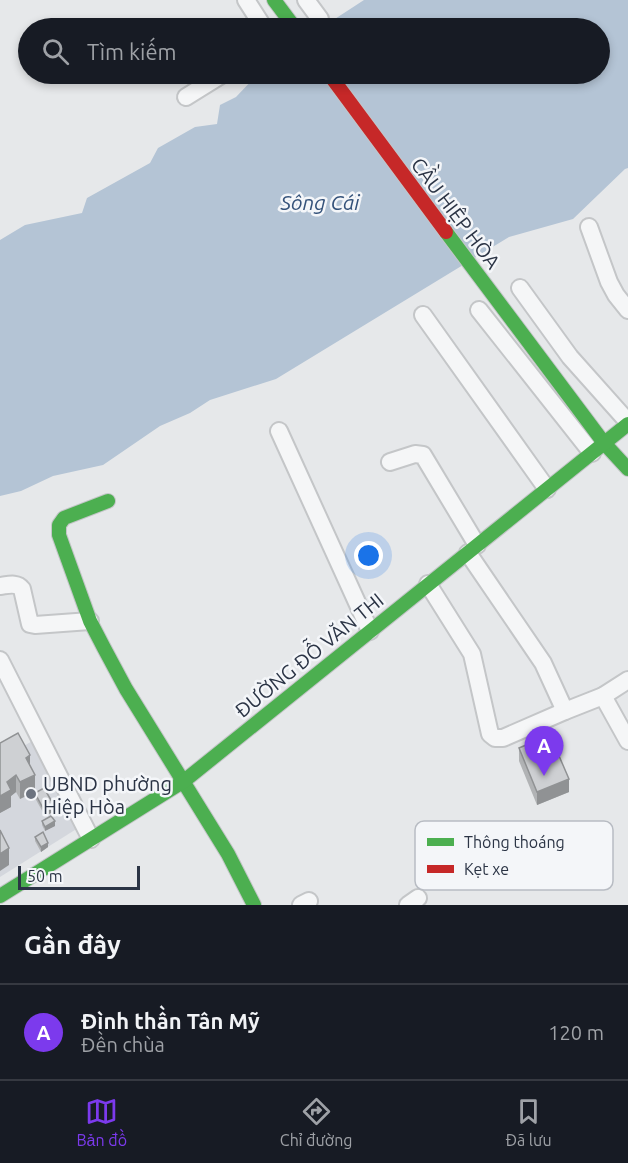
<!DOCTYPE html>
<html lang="vi">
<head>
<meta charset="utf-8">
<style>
	body { margin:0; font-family:Ubuntu,sans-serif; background:#20242c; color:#f1f3f6 }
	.scale { position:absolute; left:18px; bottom:15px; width:122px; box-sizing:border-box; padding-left:6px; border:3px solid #2b3445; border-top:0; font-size:16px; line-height:21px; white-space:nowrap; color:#2b3445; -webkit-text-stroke:4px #f4f6f9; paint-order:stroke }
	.you { position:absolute; left:369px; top:556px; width:21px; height:21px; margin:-15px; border:4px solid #fff; border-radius:50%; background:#1a73e8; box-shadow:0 0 0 9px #1a73e833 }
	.badge { display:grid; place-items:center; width:39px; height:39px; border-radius:50%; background:#7c3aed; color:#fff; font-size:20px; font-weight:700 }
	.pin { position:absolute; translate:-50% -50px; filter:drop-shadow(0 2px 3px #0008) }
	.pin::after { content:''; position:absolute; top:32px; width:21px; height:18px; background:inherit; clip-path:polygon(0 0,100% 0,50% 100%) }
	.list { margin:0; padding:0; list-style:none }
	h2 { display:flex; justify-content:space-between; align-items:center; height:78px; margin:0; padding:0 24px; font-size:26px }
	h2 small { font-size:20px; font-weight:400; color:#9ea1a6 }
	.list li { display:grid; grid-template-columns:39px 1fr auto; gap:18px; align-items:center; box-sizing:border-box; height:96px; padding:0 24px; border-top:2px solid #363941 }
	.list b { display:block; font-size:22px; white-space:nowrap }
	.list p { margin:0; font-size:20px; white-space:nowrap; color:#9ea1a6 }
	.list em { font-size:20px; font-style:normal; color:#9ea1a6 }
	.icon { flex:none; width:33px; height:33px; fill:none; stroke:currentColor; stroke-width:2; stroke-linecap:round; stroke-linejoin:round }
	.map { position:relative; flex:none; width:628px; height:905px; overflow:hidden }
	.search { position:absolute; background:#171b24; box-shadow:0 3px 9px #0003; left:18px; right:18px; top:18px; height:66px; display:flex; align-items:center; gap:15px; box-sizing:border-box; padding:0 21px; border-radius:33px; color:#9ea1a6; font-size:22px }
	.sheet { height:174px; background:#171b24 }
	nav { display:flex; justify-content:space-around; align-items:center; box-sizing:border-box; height:84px; border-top:2px solid #363941; background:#171b24; font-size:16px; color:#9ea1a6 }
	nav a { display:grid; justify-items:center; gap:3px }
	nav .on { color:#7c3aed }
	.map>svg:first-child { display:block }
	.built { fill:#d4d7dd }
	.water { fill:#b4c4d5 }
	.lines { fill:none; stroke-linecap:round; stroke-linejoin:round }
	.street-casing { stroke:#c4c6c8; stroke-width:20 }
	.fast-casing { stroke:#c4c6c8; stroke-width:16 }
	.jam-casing { stroke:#c4c6c8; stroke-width:16 }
	.street { stroke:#f5f6f7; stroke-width:16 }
	.fast { stroke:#4caf50; stroke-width:14 }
	.jam { stroke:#c62828; stroke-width:14 }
	.wall { fill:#b1b3b5 }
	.shaded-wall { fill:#909294 }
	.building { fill:#ced0d3; stroke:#909294; stroke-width:1.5 }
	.poi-dot { fill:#6c737f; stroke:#f4f6f9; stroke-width:2 }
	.labels { text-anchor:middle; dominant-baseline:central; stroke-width:5; stroke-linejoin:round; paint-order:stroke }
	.street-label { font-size:20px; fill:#2b3445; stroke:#f4f6f9 }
	.poi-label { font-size:20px; fill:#2b3445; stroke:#f4f6f9; text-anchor:start }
	.water-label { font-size:21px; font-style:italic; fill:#34527a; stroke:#f4f6f9 }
	.key { fill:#f4f6f9; stroke:#b8bcc3; stroke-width:1.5 }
	.key-label { font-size:16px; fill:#2b3445 }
</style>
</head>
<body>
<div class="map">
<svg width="628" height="905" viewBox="0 0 628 905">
	<rect width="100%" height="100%" fill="#e6e8ea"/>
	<!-- built -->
	<path class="built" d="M34 740 78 828 0 877V760Z"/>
	<!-- water -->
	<path class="water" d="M364 0H628V168L625 169 573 219 509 237 276 379 210 400 190 413 160 426 103 465 53 476 21 491 0 496V240L25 225 82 213 87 198 150 163 158 148 195 127 217 124 220 105 236 97 258 74H600V28H321Z"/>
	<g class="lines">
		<defs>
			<g id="street">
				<path d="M246 0 264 28"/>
				<path d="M306 0 320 19"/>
				<path d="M186 97 223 74"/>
				<path d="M589 227 609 282 616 295 628 310"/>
				<path d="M520 288 570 357 628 422"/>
				<path d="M479 310 592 453"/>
				<path d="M423 315 547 489"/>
				<path d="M279 431 370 631"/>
				<path d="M390 462 415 454 423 455 477 545"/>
				<path d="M468 553 543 663 565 711"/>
				<path d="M428 584 472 654 490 734 495 738H503L565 711 603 696 628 680"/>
				<path d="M0 586C8 585 17 582 22 589L30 624 35 625 90 621"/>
				<path d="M0 660 91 839"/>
				<path d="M603 696 628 741"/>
				<path d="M301 905 309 901"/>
				<path d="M408 905 418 898"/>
			</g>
			<g id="fast">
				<path d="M274 0 295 28"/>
				<path d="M446 232 604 443 628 469"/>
				<path d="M108 501 64 518 59 525V535L90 621 104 648 126 689 228 854 254 905"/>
				<path d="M0 896 184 781 628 424"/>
			</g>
			<path id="jam" d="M329 74 446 232"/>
		</defs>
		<!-- street casing -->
		<use href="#street" class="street-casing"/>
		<!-- fast casing -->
		<use href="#fast" class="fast-casing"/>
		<!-- jam casing -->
		<use href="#jam" class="jam-casing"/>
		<!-- street -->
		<use href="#street" class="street"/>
		<!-- fast -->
		<use href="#fast" class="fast"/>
		<!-- jam -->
		<use href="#jam" class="jam"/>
	</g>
	<!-- wall -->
	<g class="wall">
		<path d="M0 743 30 766 20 799 16 792 11 796V807L0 813Z"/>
		<path d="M519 748 569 792 537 805 519 761Z"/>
		<path d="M35 793 55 811 45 816 35 798Z"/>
		<path d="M42 821 55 826 45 831 42 825Z"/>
		<path d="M35 837 48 847 41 852 35 841Z"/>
	</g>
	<!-- shaded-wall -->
	<g class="shaded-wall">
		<path d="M30 755V772L26 758Z"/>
		<path d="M16 775V792L11 796V807L0 813V796L7 782Z"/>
		<path d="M35 775V792L20 799V782Z"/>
		<path d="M569 779V792L537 805V792Z"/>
		<path d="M55 807V811L45 816V812Z"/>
		<path d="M55 821V826L45 831V827Z"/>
		<path d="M48 843V847L41 852V847Z"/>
		<path d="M9 848V865L0 871V854Z"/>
	</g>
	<!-- building -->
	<g class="building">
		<path d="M18 733 30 755 26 758 35 775 20 782 16 775 7 782 11 790 0 796V743Z"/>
		<path d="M550 735 569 779 537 792 519 748Z"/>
		<path d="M44 788 55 807 45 812 35 793Z"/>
		<path d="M51 816 55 821 45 827 42 821Z"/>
		<path d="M0 830 9 848 0 854Z"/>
		<path d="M43 832 48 843 41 847 35 837Z"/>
	</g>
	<!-- markers -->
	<circle class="poi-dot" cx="31" cy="794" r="6"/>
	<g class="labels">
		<!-- street labels -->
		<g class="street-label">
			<text transform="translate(456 213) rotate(53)">CẦU HIỆP HÒA</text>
			<text transform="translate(309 655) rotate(-39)">ĐƯỜNG ĐỖ VĂN THI</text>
		</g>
		<!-- poi labels -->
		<g class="poi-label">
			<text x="43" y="783">UBND phường<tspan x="43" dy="23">Hiệp Hòa</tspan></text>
		</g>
		<!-- water labels -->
		<g class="water-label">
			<text x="320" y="202">Sông Cái</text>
		</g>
	</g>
	<!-- legend -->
	<rect x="415" y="821" width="198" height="69" rx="9" class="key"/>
	<rect x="427" y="838" width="27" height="8" fill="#4caf50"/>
	<rect x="427" y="865" width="27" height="8" fill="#c62828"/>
	<g class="key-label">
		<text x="464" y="848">Thông thoáng</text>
		<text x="464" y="875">Kẹt xe</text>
	</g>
</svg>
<div class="scale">50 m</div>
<div class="you"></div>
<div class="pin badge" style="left:544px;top:776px">A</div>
<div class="search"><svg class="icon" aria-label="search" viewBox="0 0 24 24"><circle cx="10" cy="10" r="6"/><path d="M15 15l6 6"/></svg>Tìm kiếm</div>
</div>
<section class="sheet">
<h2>Gần đây<small></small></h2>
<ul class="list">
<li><span class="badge">A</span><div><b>Đình thần Tân Mỹ</b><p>Đền chùa</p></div><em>120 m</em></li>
</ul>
</section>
<nav>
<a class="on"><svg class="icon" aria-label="map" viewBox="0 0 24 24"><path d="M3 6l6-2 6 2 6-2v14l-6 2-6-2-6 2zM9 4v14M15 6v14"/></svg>Bản đồ</a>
<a><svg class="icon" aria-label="directions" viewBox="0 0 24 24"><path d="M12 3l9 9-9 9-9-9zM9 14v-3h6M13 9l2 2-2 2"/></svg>Chỉ đường</a>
<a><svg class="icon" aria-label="saved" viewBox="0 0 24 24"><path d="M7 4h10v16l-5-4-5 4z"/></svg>Đã lưu</a>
</nav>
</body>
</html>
